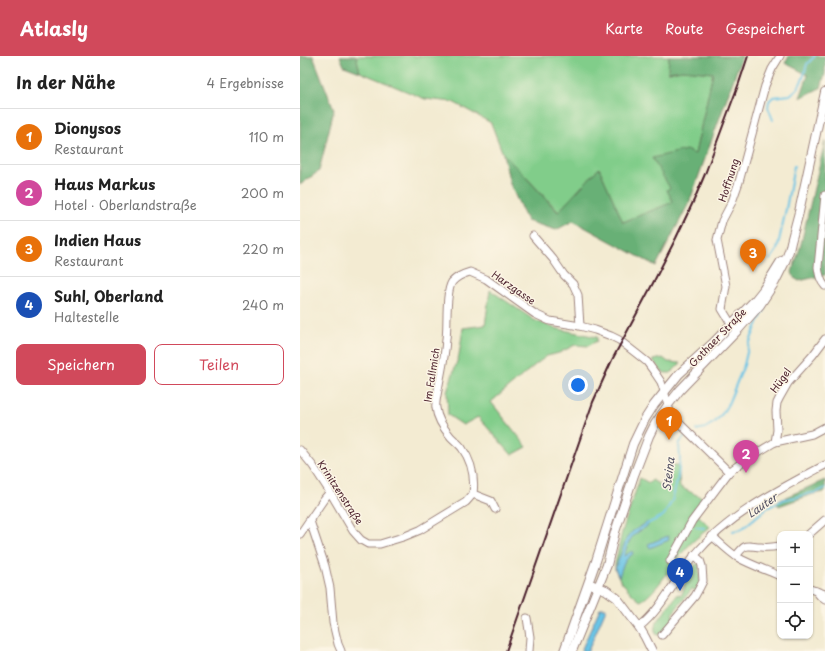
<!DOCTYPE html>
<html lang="de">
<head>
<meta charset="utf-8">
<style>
	body { margin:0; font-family:"Playpen Sans",sans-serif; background:#f6f6f6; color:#222 }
	.controls { position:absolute; right:12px; bottom:12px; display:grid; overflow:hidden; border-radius:8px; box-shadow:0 1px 3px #0004 }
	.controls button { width:36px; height:36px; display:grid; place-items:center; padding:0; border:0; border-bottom:1px solid #e0e0e0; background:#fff; color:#222; font:20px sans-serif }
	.you { position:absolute; left:278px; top:329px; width:14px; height:14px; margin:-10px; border:3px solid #fff; border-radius:50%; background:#1a73e8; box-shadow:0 0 0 6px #1a73e833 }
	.badge { display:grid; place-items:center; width:26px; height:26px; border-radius:50%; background:#d1495b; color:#fff; font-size:13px; font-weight:700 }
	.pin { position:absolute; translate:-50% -33px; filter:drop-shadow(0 1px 2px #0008) }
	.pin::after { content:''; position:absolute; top:21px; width:14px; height:12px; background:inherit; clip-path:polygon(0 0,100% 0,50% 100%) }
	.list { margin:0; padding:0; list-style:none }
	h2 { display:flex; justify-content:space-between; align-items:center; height:52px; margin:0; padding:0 16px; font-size:17px }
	h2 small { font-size:13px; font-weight:400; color:#767676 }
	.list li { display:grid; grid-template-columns:26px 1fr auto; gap:12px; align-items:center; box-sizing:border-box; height:56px; padding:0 16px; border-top:1px solid #e0e0e0 }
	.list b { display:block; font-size:15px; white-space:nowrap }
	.list p { margin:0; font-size:13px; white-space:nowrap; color:#767676 }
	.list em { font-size:13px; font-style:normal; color:#767676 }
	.actions { display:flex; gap:8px; padding:12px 16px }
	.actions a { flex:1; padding:9px 0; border:1px solid #d1495b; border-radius:8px; text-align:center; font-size:14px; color:#d1495b }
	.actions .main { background:#d1495b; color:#fff }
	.icon { flex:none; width:22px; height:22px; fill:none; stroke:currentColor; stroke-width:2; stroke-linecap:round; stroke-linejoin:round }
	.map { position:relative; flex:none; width:525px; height:595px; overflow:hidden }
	header { display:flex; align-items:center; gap:24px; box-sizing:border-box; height:56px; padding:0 20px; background:#d1495b; color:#fff }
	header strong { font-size:19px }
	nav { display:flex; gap:22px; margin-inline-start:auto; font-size:14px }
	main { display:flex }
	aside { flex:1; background:#fff }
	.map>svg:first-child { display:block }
	.green { fill:#81cd8a; stroke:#66765a }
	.forest { fill:#68b076; stroke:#596850 }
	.water { fill:#69c4e6; stroke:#5a7288 }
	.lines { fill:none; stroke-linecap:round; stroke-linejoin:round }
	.stream { stroke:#69c4e6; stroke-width:2 }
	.minor-casing { stroke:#9e857e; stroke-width:9 }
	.major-casing { stroke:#9e857e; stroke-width:10 }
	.minor { stroke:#fff; stroke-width:7 }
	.major { stroke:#fff; stroke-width:8 }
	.rail { stroke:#4a1f2b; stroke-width:2 }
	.labels { text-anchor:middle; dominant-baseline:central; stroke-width:3; stroke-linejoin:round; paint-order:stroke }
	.street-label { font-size:10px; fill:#4a1f2b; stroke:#fcf5e5 }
	.water-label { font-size:11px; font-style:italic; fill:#535163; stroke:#fcf5e5 }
</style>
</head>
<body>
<header>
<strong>Atlasly</strong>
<nav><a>Karte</a><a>Route</a><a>Gespeichert</a></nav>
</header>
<main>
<aside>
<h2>In der Nähe<small>4 Ergebnisse</small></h2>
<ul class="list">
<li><span class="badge" style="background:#e8710a">1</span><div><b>Dionysos</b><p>Restaurant</p></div><em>110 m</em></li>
<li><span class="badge" style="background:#d1479c">2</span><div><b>Haus Markus</b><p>Hotel · Oberlandstraße</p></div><em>200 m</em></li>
<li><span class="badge" style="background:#e8710a">3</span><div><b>Indien Haus</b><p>Restaurant</p></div><em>220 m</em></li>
<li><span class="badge" style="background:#1a4fb4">4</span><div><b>Suhl, Oberland</b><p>Haltestelle</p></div><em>240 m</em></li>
</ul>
<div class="actions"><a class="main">Speichern</a><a>Teilen</a></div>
</aside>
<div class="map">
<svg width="525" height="595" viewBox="0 0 525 595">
	<rect width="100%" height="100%" fill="#fcf5e5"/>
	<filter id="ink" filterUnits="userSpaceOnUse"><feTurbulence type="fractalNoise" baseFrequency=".025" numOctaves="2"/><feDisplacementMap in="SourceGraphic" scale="8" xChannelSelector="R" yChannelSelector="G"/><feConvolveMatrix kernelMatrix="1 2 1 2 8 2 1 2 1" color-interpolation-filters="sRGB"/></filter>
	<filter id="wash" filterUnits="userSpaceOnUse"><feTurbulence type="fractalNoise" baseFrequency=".012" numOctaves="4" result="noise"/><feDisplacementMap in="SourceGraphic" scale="16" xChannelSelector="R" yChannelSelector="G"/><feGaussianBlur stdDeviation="0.9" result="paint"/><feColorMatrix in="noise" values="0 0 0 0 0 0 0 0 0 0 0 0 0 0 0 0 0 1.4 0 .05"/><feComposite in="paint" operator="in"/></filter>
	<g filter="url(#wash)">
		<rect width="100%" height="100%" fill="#f3ebd2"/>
		<!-- green -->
		<g class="green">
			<path d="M56 0H369L368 16 383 14 413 17 395 98 370 133 367 134 374 146 323 166 299 112 259 156 222 117 203 98 191 67 153 46 125 43 60 16Z"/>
			<path d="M190 234 234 264 254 272 297 281V285L288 290 275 289 259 297 247 300 235 309 191 346 227 391 212 399 178 361 163 369 148 359 147 336 159 299 163 272 185 269Z"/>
			<path d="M363 302 368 306 381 307 371 317H365L360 314 353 304Z"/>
			<path d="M372 409H378L380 431 405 443 395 456 410 471C401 479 390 487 383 496 374 507 352 542 340 545L332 538 320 524 315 513V508L322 476 340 422 349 427 352 424 360 429Z"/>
			<path d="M397 507 399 509 400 526 396 535 392 533 372 558 375 561 361 578 357 579C354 574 354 571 357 566L378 538 381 540 385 531 384 530C388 522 391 514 397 507Z"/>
		</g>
		<!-- forest -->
		<g class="forest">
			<path d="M0 0H13L34 54 19 115 0 129Z"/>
			<path d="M40 0H56L60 16 44 10Z"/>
			<path d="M369 0H442L389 147 356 210 273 165 256 174 227 165 210 128 203 98 222 117 258 156 299 112 323 166 373 146 367 134 370 132 352 102 386 94 395 98 413 17 383 14 368 16Z"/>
			<path d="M489 0H525V17L521 32H520L500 42 508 19 485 7Z"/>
			<path d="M525 85V219L499 225 494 222 492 216 500 192Z"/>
			<path d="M525 424V436L513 438 479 450 476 447 486 441Z"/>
		</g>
		<!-- water -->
		<g class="water">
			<path d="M348 466V470C331 480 330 481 324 500L332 495 333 498C324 503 322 512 319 521L315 513 327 481 333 475Z"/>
			<path d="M368 480 369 484 350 492 348 488Z"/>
			<path d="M300 552H306V553L288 595H281Z"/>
		</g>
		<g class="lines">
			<!-- stream -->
			<g class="stream">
				<path d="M473 64 468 51 469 45 473 41 490 39 498 32 503 22 507 8 515 0"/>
				<path d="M470 204 477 194 486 153 494 110"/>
				<path d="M396 374 405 372 415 366 422 358 428 348 444 309 449 288 456 271 465 253"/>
				<path d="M347 468 361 461 364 459 372 445 378 421 380 402 379 388 385 380"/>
				<path d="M396 471 404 472"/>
				<path d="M433 475 439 474 443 472 467 452 485 443 497 441 507 438 518 436 525 432"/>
			</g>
		</g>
	</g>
	<g filter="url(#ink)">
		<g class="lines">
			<defs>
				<g id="minor">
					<path d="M525 139 518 211C519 218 520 225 525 230"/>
					<path d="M233 180 253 203 264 219 273 228 278 239 280 270"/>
					<path d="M433 271 422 253 426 230 417 184 422 165 432 146 439 126 465 30 472 13 480 0"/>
					<path d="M475 386 477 374 476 355 477 347 480 341 488 327 513 299 525 283"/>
					<path d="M0 394 13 410 30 436 53 475 61 484 68 488H80L103 481 120 474 166 446 173 438"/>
					<path d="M173 438C175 422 172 406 162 392 159 388 155 385 151 381 145 374 137 363 136 352 135 347 137 340 138 334 141 317 145 301 146 283 148 269 145 237 152 226 157 220 163 218 170 216L186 223 235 258 250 265 280 270 295 274 311 280 319 284 337 298 347 306 355 317 361 326 364 335 371 359 429 416"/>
					<path d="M173 438 191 445 195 453"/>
					<path d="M10 465 25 510 30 532 33 567 38 588 41 595"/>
					<path d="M0 478 24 443 30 436"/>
					<path d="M509 478 525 464"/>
					<path d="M412 480C420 487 428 495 437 501 449 508 466 514 480 520"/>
					<path d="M436 500C446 487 445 490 461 491 467 492 474 491 480 490"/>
					<path d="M370 505 392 465 429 416 445 404 475 386 512 378 525 371"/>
					<path d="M510 533 525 538"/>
					<path d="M516 535 521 541 525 544"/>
					<path d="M227 562 230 581 229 595"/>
					<path d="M339 571C363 552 375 522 395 499 428 459 480 433 525 409"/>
					<path d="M362 579 395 540 400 531 403 525 402 510 400 504 394 499"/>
				</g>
				<g id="major">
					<path d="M293 529 306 534 317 542 339 571 345 581 352 595"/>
					<path d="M264 595 296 505 333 388 345 363 354 349 379 318 413 287 455 244 463 234 481 205"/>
					<path d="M272 595 307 509 315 476 334 419 349 380 355 368 368 349 380 334 437 275 460 249 475 226 484 208 489 195 491 186 499 156 525 36"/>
				</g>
			</defs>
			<!-- minor casing -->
			<use href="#minor" class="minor-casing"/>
			<!-- major casing -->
			<use href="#major" class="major-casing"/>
			<!-- minor -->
			<use href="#minor" class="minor"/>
			<!-- major -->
			<use href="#major" class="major"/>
			<!-- rail -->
			<path class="rail" d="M206 595 293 346 312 304 352 229 376 182 394 144 405 118 439 27 448 0"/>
		</g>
	</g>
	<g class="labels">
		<!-- street labels -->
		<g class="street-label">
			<text transform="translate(428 124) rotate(-72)">Hoffnung</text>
			<text transform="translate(214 231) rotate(35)">Harzgasse</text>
			<text transform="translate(417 281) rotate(-46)">Gothaer Straße</text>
			<text transform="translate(131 319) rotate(-81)">Im Fallmich</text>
			<text transform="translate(480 324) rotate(-55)">Hügel</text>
			<text transform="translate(41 436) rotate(57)">Krinitzenstraße</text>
		</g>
		<!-- water labels -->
		<g class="water-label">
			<text transform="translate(368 418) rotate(-83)">Steina</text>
			<text transform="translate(462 449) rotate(-34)">Lauter</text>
		</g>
	</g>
</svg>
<div class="controls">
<button>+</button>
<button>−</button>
<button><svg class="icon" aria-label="locate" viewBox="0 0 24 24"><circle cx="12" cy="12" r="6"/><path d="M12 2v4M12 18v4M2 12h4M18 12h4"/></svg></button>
</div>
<div class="you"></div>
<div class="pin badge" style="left:369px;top:384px;background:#e8710a">1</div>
<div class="pin badge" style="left:446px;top:417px;background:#d1479c">2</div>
<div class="pin badge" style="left:453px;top:216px;background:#e8710a">3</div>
<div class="pin badge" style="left:380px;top:535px;background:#1a4fb4">4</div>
</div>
</main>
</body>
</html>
